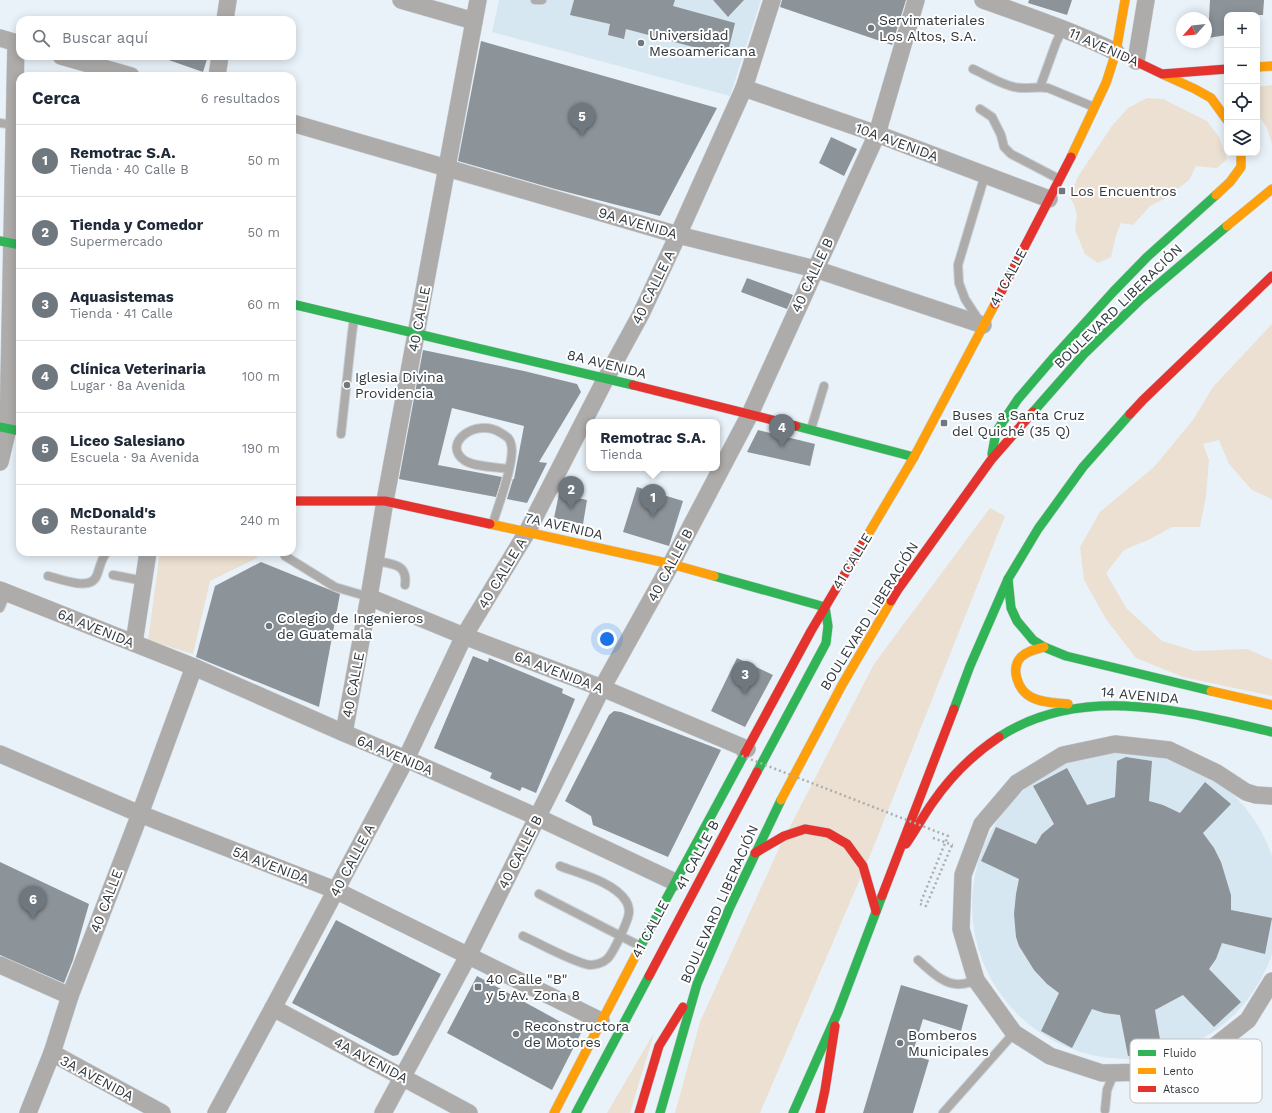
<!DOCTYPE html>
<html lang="es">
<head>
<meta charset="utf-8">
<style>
	body { margin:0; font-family:"Work Sans",sans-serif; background:#f2f2f3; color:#1f2937 }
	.controls { position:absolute; right:12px; top:12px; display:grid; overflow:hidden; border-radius:8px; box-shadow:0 2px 10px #0003 }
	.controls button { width:36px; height:36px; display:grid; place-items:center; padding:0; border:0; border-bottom:1px solid #e0e1e3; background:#fff; color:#1f2937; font:20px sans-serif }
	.compass { position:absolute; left:1176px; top:12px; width:36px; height:36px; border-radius:50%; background:#fff; box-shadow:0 2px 10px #0003; rotate:243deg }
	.you { position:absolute; left:607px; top:639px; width:14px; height:14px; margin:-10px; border:3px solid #fff; border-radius:50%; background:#1a73e8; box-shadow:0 0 0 6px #1a73e833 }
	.badge { display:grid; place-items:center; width:26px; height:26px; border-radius:50%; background:#70787f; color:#fff; font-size:13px; font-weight:700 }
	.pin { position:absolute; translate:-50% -33px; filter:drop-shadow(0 1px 2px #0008) }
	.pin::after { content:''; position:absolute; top:21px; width:14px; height:12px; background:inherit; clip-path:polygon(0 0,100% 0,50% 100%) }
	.popup { position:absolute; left:586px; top:419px; width:134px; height:52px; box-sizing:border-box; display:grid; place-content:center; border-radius:8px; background:#fff; filter:drop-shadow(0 1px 3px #0005); font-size:13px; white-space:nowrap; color:#747a83 }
	.popup b { font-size:15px; color:#1f2937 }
	.popup::after { content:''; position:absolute; left:50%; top:100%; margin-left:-8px; border:8px solid transparent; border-top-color:#fff }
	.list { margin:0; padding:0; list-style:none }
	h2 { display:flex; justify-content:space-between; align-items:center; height:52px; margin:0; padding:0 16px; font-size:17px }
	h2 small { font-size:13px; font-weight:400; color:#747a83 }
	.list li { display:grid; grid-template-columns:26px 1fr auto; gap:12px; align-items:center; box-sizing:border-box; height:72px; padding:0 16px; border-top:1px solid #e0e1e3 }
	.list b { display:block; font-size:15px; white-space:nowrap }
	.list p { margin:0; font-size:13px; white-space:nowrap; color:#747a83 }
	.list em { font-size:13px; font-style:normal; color:#747a83 }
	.icon { flex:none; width:22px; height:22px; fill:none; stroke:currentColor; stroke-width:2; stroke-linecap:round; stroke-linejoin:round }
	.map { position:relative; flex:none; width:1272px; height:1113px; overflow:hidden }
	.search { position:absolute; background:#fff; box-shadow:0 2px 10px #0003; left:16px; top:16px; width:280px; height:44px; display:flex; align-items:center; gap:10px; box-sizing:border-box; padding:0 14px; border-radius:12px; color:#747a83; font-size:15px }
	.panel { position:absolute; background:#fff; box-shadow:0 2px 10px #0003; left:16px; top:72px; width:280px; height:484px; border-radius:12px }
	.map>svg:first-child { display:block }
	.built { fill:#d7e7f2 }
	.green { fill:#ebe0d1 }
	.building { fill:#8c9399 }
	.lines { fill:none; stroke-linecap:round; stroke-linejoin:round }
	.lane-casing { stroke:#c5cdd2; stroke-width:10 }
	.street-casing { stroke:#c5cdd2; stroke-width:18 }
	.fast-casing { stroke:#c5cdd2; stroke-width:10 }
	.slow-casing { stroke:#c5cdd2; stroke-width:10 }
	.jam-casing { stroke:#c5cdd2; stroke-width:10 }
	.path { stroke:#adaeae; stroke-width:2.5; stroke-dasharray:2 3; stroke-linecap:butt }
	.lane { stroke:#aeacab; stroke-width:8 }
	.street { stroke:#aeacab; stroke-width:17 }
	.fast { stroke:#30b455; stroke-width:9 }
	.slow { stroke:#ff9f0a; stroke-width:9 }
	.jam { stroke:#e5322d; stroke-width:9 }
	.path-bridge { stroke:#adaeae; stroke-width:2.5; stroke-dasharray:2 3; stroke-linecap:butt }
	.poi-dot { fill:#70787f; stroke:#fefefe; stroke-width:1.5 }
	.labels { text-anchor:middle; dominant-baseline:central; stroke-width:4; stroke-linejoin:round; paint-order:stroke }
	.poi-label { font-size:14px; fill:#2f373d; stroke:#fefefe; text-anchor:start }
	.street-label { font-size:14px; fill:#2f373d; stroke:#fefefe }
	.key { fill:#fefefe; stroke:#c0c2c4; stroke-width:1 }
	.key-label { font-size:11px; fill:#2f373d }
</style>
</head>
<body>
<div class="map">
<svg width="1272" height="1113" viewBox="0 0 1272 1113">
	<rect width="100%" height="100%" fill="#e9f2f9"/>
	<!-- built -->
	<g class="built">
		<path d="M499 0H761L730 96 492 32Z"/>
		<circle cx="1126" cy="905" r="154"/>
	</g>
	<!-- green -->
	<g class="green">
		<path d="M1272 85V144L1267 128 1257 113V87Z"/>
		<path d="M1147 98 1163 99 1207 121 1219 137 1227 159 1217 168 1196 166 1189 180 1164 199 1150 206 1133 225 1121 223 1116 235 1111 257 1098 263 1085 254 1075 230 1077 215 1074 204 1069 197 1079 175 1112 126 1128 108Z"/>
		<path d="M1272 324V499L1252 490 1229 464 1219 440 1203 444 1209 460 1206 496 1200 527H1172L1150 539 1124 550 1106 573 1126 608 1162 641 1195 651 1247 649 1272 660V696L1183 677 1136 658 1106 619 1084 580 1080 547 1100 512 1154 467 1193 420 1213 387Z"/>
		<path d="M990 508 1005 516 871 853 760 1113H675L700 1022 781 844 874 664Z"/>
		<path d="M160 552H257V558L210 581 193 654 148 640Z"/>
		<path d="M654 1033 630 1113H607Z"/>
	</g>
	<!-- building -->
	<g class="building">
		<path d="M574 0H675L673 6 735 23 727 56 626 29 624 39 608 35 610 24 570 15Z"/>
		<path d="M713 0H744L728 17Z"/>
		<path d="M782 0H906L892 45 780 7Z"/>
		<path d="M1029 0H1072L1067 15 1028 3Z"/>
		<path d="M1210 0H1264L1263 15H1227V35L1208 38Z"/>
		<path d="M481 41 717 108 660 216 555 189 458 161Z"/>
		<path d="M163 56H208L203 72 163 58Z"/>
		<path d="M831 137 857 149 844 176 819 163Z"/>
		<path d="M747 278 793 295 787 309 741 292Z"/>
		<path d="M423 350 524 371 577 384 581 392 539 462 547 463 527 503 507 499 513 479H514L524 426 452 408 438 465 502 477 496 497 399 479Z"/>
		<path d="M758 430 815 444 810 466 747 452Z"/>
		<path d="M637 487 683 501 669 546 623 532Z"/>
		<path d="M559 494 587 500 583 524 554 518Z"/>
		<path d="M261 562 340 594 319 707 196 657 215 586Z"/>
		<path d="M473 656 488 662 489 658 563 689 562 693 575 699 536 793 522 787 520 791 490 778 492 773 434 748Z"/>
		<path d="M737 658 773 675 745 727 711 711Z"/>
		<path d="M614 711 621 712 721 750 668 857 593 825 591 816 565 801 609 715Z"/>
		<path d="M1126 757 1152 761 1149 801 1163 805 1180 813 1205 782 1231 804 1203 833 1214 848 1221 862 1231 895V910L1272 918 1265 954 1222 943 1216 959 1209 969 1241 1002 1214 1027 1183 995 1155 1010 1162 1051 1128 1056 1120 1015 1104 1013 1092 1009 1072 1048 1041 1031 1059 993 1047 984 1034 970 1019 946 1016 937 1014 914 1016 894 1019 879 981 861 996 827 1036 844 1042 834 1054 824 1033 786 1067 768 1087 805 1115 797 1117 761Z"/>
		<path d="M0 862 89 904 73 960 64 983 0 955Z"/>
		<path d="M336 920 441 974 398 1055 393 1056 292 1003Z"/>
		<path d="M477 976 581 1033 552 1090 447 1033Z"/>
		<path d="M901 985 968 1005 961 1031 923 1019 912 1055 929 1060 913 1113H863Z"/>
	</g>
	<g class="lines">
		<defs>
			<g id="lane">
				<path d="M535 0H542"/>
				<path d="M973 69C986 75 1000 84 1014 87 1025 90 1037 86 1048 88L1094 107"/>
				<path d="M1040 87 1056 43 1063 28"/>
				<path d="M980 109 992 117 1001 135 1004 147 1011 154 1059 179"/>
				<path d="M0 123 14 125"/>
				<path d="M980 322 965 299 959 283 958 265 985 175"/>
				<path d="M811 429 824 386"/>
				<path d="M341 434 352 333 354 319"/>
				<path d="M493 523C498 506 516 459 511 444 510 438 506 436 501 433 477 417 441 443 464 460 473 467 497 467 509 469"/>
				<path d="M285 556 335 587 369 597"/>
				<path d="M375 561C393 564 408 564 405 585"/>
				<path d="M113 575 144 581"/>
				<path d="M48 576C61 579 91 592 97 575 100 567 101 559 107 552"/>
				<path d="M0 608 7 592"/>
				<path d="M539 894 640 946"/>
				<path d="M523 936C541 944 572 962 590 965 595 965 603 963 607 959 613 954 628 921 629 913 629 909 628 904 626 901 614 882 580 874 560 866"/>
				<path d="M918 960C930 970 944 986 961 984 966 984 971 982 976 980"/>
				<path d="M1105 1110 1107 1090 1114 1073"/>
				<path d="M943 1113 1014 1033"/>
			</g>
			<g id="street">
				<path d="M401 0 474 21"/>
				<path d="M983 0C1028 16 1073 31 1116 52"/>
				<path d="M225 20 228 0"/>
				<path d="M0 38 20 44"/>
				<path d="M61 56 131 76"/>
				<path d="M1136 61 1146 0"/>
				<path d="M217 76 220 56"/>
				<path d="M744 88 877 134 1049 199"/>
				<path d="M292 123 678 235 815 269 983 325"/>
				<path d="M0 462 8 428 16 43"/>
				<path d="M0 590 194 667 344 733 406 759 537 817 675 882"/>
				<path d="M369 597 464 636 602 688 747 749"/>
				<path d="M134 643 148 552"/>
				<path d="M344 733 369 597 385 501 478 0"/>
				<path d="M0 754 140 814 335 890 601 1021"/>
				<path d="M1272 796 1256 795 1246 792 1217 773 1169 750 1115 744 1063 755 1017 783 982 824 963 875 961 929 976 980 1014 1033 1050 1056 1102 1073 1155 1072 1206 1053 1248 1020 1272 981"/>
				<path d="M0 965 70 996"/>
				<path d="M273 1008 469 1113"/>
				<path d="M52 1053 162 1113"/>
				<path d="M28 1113 52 1053 70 996 140 814 194 667"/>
				<path d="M216 1113 273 1008 406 759 464 636 527 532 606 378 641 314 678 235 744 88 772 0"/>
				<path d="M383 1113 468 956 602 688 671 564 750 414 877 134 916 0"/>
			</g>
			<g id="fast">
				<path d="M0 241 20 245"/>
				<path d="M292 304 633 385"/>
				<path d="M1033 412 1084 354 1141 299 1227 226"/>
				<path d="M796 426 914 457"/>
				<path d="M0 427 20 431"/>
				<path d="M992 454 996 432 1018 399 1054 357 1113 292 1147 257 1216 195"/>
				<path d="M714 576 825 607 828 626 826 643 757 772"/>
				<path d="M1008 579 1011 608 1017 621 1033 640 1044 647 1066 656 1211 691"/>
				<path d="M954 709 970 666 1008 579 1038 529 1083 467 1130 414"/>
				<path d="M999 737C1082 683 1182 711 1272 732"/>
				<path d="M637 953 745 753"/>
				<path d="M576 1113 649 976"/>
				<path d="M660 1113 697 984 730 907 781 800"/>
				<path d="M793 1113 838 1012 882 896"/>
			</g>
			<g id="slow">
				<path d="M1257 67 1272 66"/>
				<path d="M1162 74 1195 89 1211 98 1227 120"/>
				<path d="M1071 157 1106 83 1116 52 1125 0"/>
				<path d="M1216 195 1230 182 1241 167V153"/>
				<path d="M1227 226 1272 189"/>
				<path d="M490 524 671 564 714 576"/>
				<path d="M863 543 914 457 995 304"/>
				<path d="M1044 647C1036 649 1027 651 1021 657 1010 669 1018 690 1031 697 1042 703 1056 703 1068 704"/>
				<path d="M1211 691 1272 705"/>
				<path d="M781 800 842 685 891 601"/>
				<path d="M554 1113 637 953"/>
			</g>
			<g id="jam">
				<path d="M1116 52 1162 74 1227 69"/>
				<path d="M995 304 1071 157"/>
				<path d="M633 385 796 426"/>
				<path d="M1130 414 1143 400 1272 276"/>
				<path d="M292 501H385L490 524"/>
				<path d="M891 601 899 588 991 460 1033 412"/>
				<path d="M745 753 811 631 863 543"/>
				<path d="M906 844C916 830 923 816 933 802 951 776 972 755 999 737"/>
				<path d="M755 853 784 836 805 829 828 833 847 844 863 866 876 911"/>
				<path d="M882 896 954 709"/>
				<path d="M649 976 757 772"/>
				<path d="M639 1113 659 1046 683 1007"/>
				<path d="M820 1113 825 1090 835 1026"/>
			</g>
		</defs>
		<!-- lane casing -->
		<use href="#lane" class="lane-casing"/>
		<!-- street casing -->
		<use href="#street" class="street-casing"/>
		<!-- fast casing -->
		<use href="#fast" class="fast-casing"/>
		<!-- slow casing -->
		<use href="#slow" class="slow-casing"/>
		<!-- jam casing -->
		<use href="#jam" class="jam-casing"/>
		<!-- path -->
		<g class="path">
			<path d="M933 838 953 845"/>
			<path d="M920 904 926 906 952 845"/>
		</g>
		<!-- lane -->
		<use href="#lane" class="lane"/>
		<!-- street -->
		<use href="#street" class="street"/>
		<!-- fast -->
		<use href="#fast" class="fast"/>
		<!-- slow -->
		<use href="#slow" class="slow"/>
		<!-- jam -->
		<use href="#jam" class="jam"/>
		<!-- path-bridge -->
		<path class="path-bridge" d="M737 754 948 836 920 904"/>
	</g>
	<!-- markers -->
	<g class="poi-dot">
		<circle cx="871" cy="28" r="4"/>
		<circle cx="641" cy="43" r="4"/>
		<rect x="1058" y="187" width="8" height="8" rx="2"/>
		<circle cx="347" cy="385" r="4"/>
		<rect x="940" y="419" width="8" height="8" rx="2"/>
		<circle cx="269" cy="626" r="4"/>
		<rect x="474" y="983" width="8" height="8" rx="2"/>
		<circle cx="516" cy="1034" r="4"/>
		<circle cx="900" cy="1043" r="4"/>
	</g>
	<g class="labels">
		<!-- poi labels -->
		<g class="poi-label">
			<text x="879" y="20">Servimateriales<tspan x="879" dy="16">Los Altos, S.A.</tspan></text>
			<text x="649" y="35">Universidad<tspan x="649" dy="16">Mesoamericana</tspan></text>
			<text x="1070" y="191">Los Encuentros</text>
			<text x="355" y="377">Iglesia Divina<tspan x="355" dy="16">Providencia</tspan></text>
			<text x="952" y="415">Buses a Santa Cruz<tspan x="952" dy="16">del Quiché (35 Q)</tspan></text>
			<text x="277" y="618">Colegio de Ingenieros<tspan x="277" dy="16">de Guatemala</tspan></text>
			<text x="486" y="979">40 Calle "B"<tspan x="486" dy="16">y 5 Av. Zona 8</tspan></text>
			<text x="524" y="1026">Reconstructora<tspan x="524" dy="16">de Motores</tspan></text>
			<text x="908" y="1035">Bomberos<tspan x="908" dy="16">Municipales</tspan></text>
		</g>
		<!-- street labels -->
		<g class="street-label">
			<text transform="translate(1104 47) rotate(24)">11 AVENIDA</text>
			<text transform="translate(897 142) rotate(20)">10A AVENIDA</text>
			<text transform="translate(638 223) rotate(16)">9A AVENIDA</text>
			<text transform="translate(812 275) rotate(-65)">40 CALLE B</text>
			<text transform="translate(1008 277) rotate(-62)">41 CALLE</text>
			<text transform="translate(653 287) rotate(-64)">40 CALLE A</text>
			<text transform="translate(1118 306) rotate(-44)">BOULEVARD LIBERACIÓN</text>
			<text transform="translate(419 319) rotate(-79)">40 CALLE</text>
			<text transform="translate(607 364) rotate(14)">8A AVENIDA</text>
			<text transform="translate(564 526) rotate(13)">7A AVENIDA</text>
			<text transform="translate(852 561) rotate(-59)">41 CALLE</text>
			<text transform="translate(670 565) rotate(-62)">40 CALLE B</text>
			<text transform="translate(502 573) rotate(-59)">40 CALLE A</text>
			<text transform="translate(869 616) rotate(-58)">BOULEVARD LIBERACIÓN</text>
			<text transform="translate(96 628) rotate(22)">6A AVENIDA</text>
			<text transform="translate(559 672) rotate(21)">6A AVENIDA A</text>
			<text transform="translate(353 685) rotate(-79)">40 CALLE</text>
			<text transform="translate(1140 695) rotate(5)">14 AVENIDA</text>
			<text transform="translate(395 755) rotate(23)">6A AVENIDA</text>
			<text transform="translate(520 852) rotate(-63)">40 CALLE B</text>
			<text transform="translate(697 855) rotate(-62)">41 CALLE B</text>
			<text transform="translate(352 860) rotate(-62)">40 CALLE A</text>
			<text transform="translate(271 865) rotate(21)">5A AVENIDA</text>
			<text transform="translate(106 901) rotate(-69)">40 CALLE</text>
			<text transform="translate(719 904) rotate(-66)">BOULEVARD LIBERACIÓN</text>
			<text transform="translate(650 929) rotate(-62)">41 CALLE</text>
			<text transform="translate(371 1060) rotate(28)">4A AVENIDA</text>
			<text transform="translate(97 1078) rotate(28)">3A AVENIDA</text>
		</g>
	</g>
	<!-- legend -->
	<rect x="1130" y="1039" width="132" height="64" rx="6" class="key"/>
	<rect x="1138" y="1050" width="18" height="6" fill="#30b455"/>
	<rect x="1138" y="1068" width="18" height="6" fill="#ff9f0a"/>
	<rect x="1138" y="1086" width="18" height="6" fill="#e5322d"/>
	<g class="key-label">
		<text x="1163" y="1057">Fluido</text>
		<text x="1163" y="1075">Lento</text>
		<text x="1163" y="1093">Atasco</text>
	</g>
</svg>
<div class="controls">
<button>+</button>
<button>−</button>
<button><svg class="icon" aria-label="locate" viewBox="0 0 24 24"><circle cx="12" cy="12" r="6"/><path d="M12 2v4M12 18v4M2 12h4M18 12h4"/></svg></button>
<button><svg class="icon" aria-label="layers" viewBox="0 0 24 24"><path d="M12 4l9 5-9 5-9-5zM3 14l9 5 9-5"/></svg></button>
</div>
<svg class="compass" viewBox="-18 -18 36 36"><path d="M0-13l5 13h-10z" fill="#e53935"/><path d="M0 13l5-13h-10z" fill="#747a83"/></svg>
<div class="you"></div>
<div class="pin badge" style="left:653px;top:517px">1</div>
<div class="popup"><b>Remotrac S.A.</b>Tienda</div>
<div class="pin badge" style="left:571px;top:509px">2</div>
<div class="pin badge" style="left:745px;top:694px">3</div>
<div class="pin badge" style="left:782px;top:447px">4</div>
<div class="pin badge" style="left:582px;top:136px">5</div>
<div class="pin badge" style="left:33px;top:919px">6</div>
<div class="search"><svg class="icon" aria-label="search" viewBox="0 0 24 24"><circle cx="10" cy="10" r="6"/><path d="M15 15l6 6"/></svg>Buscar aquí</div>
<section class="panel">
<h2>Cerca<small>6 resultados</small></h2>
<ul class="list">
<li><span class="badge">1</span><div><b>Remotrac S.A.</b><p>Tienda · 40 Calle B</p></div><em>50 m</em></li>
<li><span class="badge">2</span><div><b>Tienda y Comedor</b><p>Supermercado</p></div><em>50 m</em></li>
<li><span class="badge">3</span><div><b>Aquasistemas</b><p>Tienda · 41 Calle</p></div><em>60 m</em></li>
<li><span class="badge">4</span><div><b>Clínica Veterinaria</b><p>Lugar · 8a Avenida</p></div><em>100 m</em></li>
<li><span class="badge">5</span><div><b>Liceo Salesiano</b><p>Escuela · 9a Avenida</p></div><em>190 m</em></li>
<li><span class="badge">6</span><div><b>McDonald's</b><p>Restaurante</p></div><em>240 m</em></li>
</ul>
</section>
</div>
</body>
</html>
